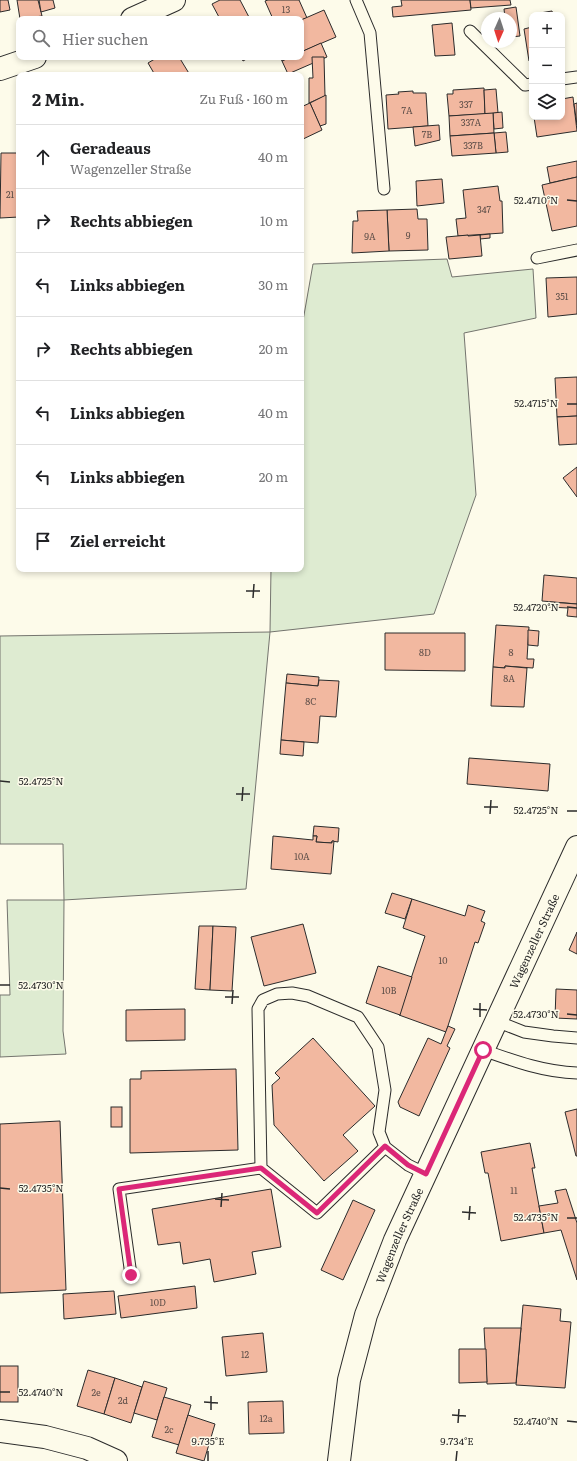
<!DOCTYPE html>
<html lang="de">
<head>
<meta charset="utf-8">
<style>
	body { margin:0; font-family:Literata,serif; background:#f6f6f6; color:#202124 }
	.controls { position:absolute; right:12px; top:12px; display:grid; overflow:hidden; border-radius:8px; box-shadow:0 2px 6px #0003 }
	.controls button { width:36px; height:36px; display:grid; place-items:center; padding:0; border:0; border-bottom:1px solid #e0e0e0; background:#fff; color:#202124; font:20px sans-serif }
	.compass { position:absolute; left:481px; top:12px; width:36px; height:36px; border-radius:50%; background:#fff; box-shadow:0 2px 6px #0003; rotate:183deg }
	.stop { position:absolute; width:12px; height:12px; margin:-9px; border:3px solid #db2777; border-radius:50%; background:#fff }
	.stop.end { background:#db2777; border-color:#fff; box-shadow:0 1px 4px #0008 }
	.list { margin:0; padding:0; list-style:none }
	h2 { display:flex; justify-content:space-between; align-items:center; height:52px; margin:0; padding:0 16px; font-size:17px }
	h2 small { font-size:13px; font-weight:400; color:#757577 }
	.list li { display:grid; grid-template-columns:26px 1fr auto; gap:12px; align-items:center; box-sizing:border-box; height:64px; padding:0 16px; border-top:1px solid #e0e0e0 }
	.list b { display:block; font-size:15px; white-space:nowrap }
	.list p { margin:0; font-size:13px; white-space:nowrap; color:#757577 }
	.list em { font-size:13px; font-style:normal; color:#757577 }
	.icon { flex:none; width:22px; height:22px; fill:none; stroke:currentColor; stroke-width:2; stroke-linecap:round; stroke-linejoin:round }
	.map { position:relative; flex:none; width:577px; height:1461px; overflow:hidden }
	.search { position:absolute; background:#fff; box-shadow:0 2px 6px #0003; left:16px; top:16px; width:288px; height:44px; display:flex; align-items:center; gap:10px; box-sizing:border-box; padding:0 14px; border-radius:8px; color:#757577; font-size:15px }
	.panel { position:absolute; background:#fff; box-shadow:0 2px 6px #0003; left:16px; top:72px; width:288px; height:500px; border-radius:8px }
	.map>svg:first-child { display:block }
	.green { fill:#deebd1; stroke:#74746e }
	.building { fill:#f2b8a0; stroke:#2b2b2b }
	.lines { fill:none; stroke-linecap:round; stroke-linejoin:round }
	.lane-casing { stroke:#2b2b2b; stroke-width:13 }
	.street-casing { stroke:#2b2b2b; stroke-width:24 }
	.secondary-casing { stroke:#2b2b2b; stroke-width:24 }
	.lane { stroke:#fdfbea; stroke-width:11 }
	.street { stroke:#fdfbea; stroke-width:22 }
	.secondary { stroke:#fdfbea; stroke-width:22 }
	.route { stroke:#db2777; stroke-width:5 }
	.ticks { fill:none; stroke:#2b2b2b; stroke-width:1.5 }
	.labels { text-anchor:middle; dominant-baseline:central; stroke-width:3; stroke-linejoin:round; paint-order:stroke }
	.number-label { font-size:9px; fill:#5d4e48 }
	.street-label { font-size:11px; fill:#2b2b2b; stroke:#fdfbea }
	.ticks-label { font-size:10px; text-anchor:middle; fill:#2b2b2b; stroke:#fdfbea; stroke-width:3; stroke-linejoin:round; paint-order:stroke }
</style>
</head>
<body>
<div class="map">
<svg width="577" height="1461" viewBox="0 0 577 1461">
	<rect width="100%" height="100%" fill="#fdfbea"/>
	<!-- green -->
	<path class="green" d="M447 259 452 277 533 269 536 318 464 333 476 495 434 614 270 632 246 889 64 900 63 1031 66 1054 0 1057V995H10L7 900H64L63 844H0V636L270 632 271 569H301V332L313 264Z"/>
	<!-- building -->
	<g class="building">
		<path d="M0 0H8L10 10 0 12Z"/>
		<path d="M17 0H38L42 16 20 19Z"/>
		<path d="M39 0H53L55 8 41 12Z"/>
		<path d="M220 0H240L250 19H220L212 4Z"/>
		<path d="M268 0H299L307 18 301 20V19H273L265 1Z"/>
		<path d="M401 0H470L471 10 393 17 392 7 402 6Z"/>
		<path d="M470 0H510L511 5 471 8Z"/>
		<path d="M516 7 520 36 511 37V18H505L504 9Z"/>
		<path d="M324 10 336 37 301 52V20Z"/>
		<path d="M552 11 553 15H535L534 14Z"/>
		<path d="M452 23 455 55 435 56 432 25Z"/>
		<path d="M532 27V61H529L524 29Z"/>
		<path d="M321 43 327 57 288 74 282 61 290 57H301V52Z"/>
		<path d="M158 57H179L190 75H155L148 63Z"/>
		<path d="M241 57H250L243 61Z"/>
		<path d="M280 57H290L282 61Z"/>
		<path d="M312 57H324L325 96 309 103V78H313Z"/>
		<path d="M484 88 485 114 449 116 447 94H453V90Z"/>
		<path d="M496 89 498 113 485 114 484 90Z"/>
		<path d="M413 91V93H426L428 126 388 129 386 95 399 94 398 92Z"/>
		<path d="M326 95V124L320 126 310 103Z"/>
		<path d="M573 97 577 131 537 137 534 117H562V99Z"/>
		<path d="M310 103 322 130 301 140V107Z"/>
		<path d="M577 103V125L574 104Z"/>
		<path d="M502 112 503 128 494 129 493 113Z"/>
		<path d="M493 113 494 133 450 136 449 116Z"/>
		<path d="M439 125 440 140 415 146 413 127Z"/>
		<path d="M506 132 508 152 496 153 494 133Z"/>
		<path d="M494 133 496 153 452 156 450 136Z"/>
		<path d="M1 153H19V217L0 218Z"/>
		<path d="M577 161V177L550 183 547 167Z"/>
		<path d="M577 177V226L552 231 542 185Z"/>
		<path d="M442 179 444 203 417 206 416 181Z"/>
		<path d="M498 186 500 201H502L503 233 458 236 456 219 466 218 463 190Z"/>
		<path d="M417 209 418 219H427L428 250 389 251 387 210Z"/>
		<path d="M387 210 389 251 352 253 353 221H358L357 211Z"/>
		<path d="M490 234V238L480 239V235Z"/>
		<path d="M468 235V236L480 235 482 256 449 259 446 237Z"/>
		<path d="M577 277V314L548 317 546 278Z"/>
		<path d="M577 377V416L557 417 555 378Z"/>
		<path d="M577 416V444L559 445 557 417Z"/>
		<path d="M577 467V497L563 478Z"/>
		<path d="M544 575 577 578V604L542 601Z"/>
		<path d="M549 602 577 604V617L567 616 568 608 549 607Z"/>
		<path d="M496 625 529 627 527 659H534L533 668 505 666V668L493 667Z"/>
		<path d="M528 630 539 631 538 646 528 645Z"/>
		<path d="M385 633H465V671L385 670Z"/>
		<path d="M505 666 527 668 524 707 491 706 493 667 505 668Z"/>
		<path d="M287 674 319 677 318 686 286 683Z"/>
		<path d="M319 680 339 681 336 717 320 716 318 743 281 740 286 683 318 686Z"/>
		<path d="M281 740 304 742 303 756 280 754Z"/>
		<path d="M469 758 550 764 548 791 467 784Z"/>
		<path d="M314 826 339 828 338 842 332 841V843L316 842 317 836H313Z"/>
		<path d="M273 836 313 840V836H317L316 842 332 843V841H334L331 874 271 869Z"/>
		<path d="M392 893 412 899 405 919 385 913Z"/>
		<path d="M412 899 465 916 468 905 485 911 481 921 485 923 478 943 475 942 446 1032 399 1015 425 936 403 928Z"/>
		<path d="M303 924 316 973 264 986 251 937Z"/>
		<path d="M199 926H213L210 990 195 989Z"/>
		<path d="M213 926 236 927 232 991 210 990Z"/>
		<path d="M577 932V954L569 950Z"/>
		<path d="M378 966 412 977 400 1015 366 1003Z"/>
		<path d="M556 989 577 990V1019L555 1018Z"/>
		<path d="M185 1009V1040L126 1041V1010Z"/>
		<path d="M448 1026 455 1029 447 1046 450 1048 419 1116 400 1107 398 1102 428 1038 441 1044Z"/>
		<path d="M313 1038 375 1106 343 1135 358 1151 324 1181 274 1125 272 1085 280 1078 275 1073Z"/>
		<path d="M236 1069 238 1150 130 1153V1079H141V1071Z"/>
		<rect x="111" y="1107" width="11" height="20"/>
		<path d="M577 1109V1156H576L565 1112Z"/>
		<path d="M60 1121 66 1290 0 1293V1124Z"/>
		<path d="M530 1143 535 1168H532L544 1233 501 1241 488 1173H485L481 1152Z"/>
		<path d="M271 1189 281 1247 252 1252 256 1274 214 1282 210 1259 183 1264 180 1242 158 1245 152 1209Z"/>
		<path d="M566 1189 577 1223V1280L561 1230 544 1233 539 1206 558 1203 555 1191Z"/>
		<path d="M353 1200 375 1210 343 1280 321 1270Z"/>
		<path d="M195 1286 197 1308 121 1318 118 1296Z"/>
		<path d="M114 1291 116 1314 64 1319 63 1294Z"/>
		<path d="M523 1305 561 1309 560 1321 571 1322 565 1388 516 1385Z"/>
		<path d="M484 1328H521L516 1383 487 1384Z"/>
		<path d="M263 1333 267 1372 226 1376 222 1337Z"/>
		<path d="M459 1349H486L487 1382 459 1383Z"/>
		<rect x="0" y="1366" width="18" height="36"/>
		<path d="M88 1370 115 1378 104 1414 77 1406Z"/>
		<path d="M115 1378 142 1387 131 1423 104 1414Z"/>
		<path d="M144 1381 167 1388 157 1420 134 1413Z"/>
		<path d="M164 1397 191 1405 179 1445 152 1437Z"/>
		<path d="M283 1401 284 1433 249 1434 248 1402Z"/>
		<path d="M188 1415 215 1424 204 1461 176 1453Z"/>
	</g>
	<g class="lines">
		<defs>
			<g id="lane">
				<path d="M356 0 370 33 384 189"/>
				<path d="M470 31 525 85 532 84"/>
				<path d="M562 79 577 77"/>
				<path d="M537 258 577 250"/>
				<path d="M496 1021 524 1032 553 1036 577 1038"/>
				<path d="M483 1050C514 1061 544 1072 577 1073"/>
				<path d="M385 1147 317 1213 261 1168 258 1009 263 1000 277 994 292 993 308 996 358 1017 378 1047 385 1090 379 1132 385 1147 408 1165 426 1174"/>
				<path d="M131 1275 119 1189 261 1168"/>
			</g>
			<g id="street">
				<path d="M132 19 174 0"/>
				<path d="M0 69 35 57"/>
				<path d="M0 1431 45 1437 87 1448 116 1461"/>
			</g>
			<g id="secondary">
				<path id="s1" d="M339 1461 349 1380 366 1315 395 1240 577 847"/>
			</g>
		</defs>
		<!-- lane casing -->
		<use href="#lane" class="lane-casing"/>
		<!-- street casing -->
		<use href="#street" class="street-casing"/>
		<!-- secondary casing -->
		<use href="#secondary" class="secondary-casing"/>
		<!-- lane -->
		<use href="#lane" class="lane"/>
		<!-- street -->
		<use href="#street" class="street"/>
		<!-- secondary -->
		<use href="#secondary" class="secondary"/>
	</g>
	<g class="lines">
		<!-- route -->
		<path class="route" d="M131 1275 119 1189 261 1168 317 1213 385 1146 408 1165 426 1174 483 1050"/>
	</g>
	<!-- ticks -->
	<path class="ticks" d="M567 200 577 201M567 404H577M246 591H260M253 598 254 584M567 607 577 608M0 781 10 782M236 794H250M242 801 243 787M484 807H498M567 811H577M490 814 491 800M0 985H10M225 997H239M232 1004 233 990M473 1009 487 1010M567 1014 577 1015M480 1017V1003M0 1188 10 1189M215 1199 229 1200M221 1207 222 1193M462 1212 476 1213M567 1218H577M469 1220 470 1206M0 1392H10M204 1402 218 1403M211 1410V1396M452 1415 466 1416M567 1421 577 1422M458 1423 459 1409M208 1461V1451M456 1461 457 1451"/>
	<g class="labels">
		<!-- number labels -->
		<g class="number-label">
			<text x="286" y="9">13</text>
			<text x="466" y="104">337</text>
			<text x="407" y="110">7A</text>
			<text x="471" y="122">337A</text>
			<text x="427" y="134">7B</text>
			<text x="473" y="145">337B</text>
			<text x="10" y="194">21</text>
			<text x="484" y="209">347</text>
			<text x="408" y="235">9</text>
			<text x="370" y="236">9A</text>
			<text x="562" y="296">351</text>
			<text x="425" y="652">8D</text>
			<text x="511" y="652">8</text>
			<text x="509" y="678">8A</text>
			<text x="311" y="701">8C</text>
			<text x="302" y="856">10A</text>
			<text x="443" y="960">10</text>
			<text x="389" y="990">10B</text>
			<text x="514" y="1190">11</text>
			<text x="158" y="1302">10D</text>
			<text x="245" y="1354">12</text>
			<text x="96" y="1392">2e</text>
			<text x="123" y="1400">2d</text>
			<text x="266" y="1418">12a</text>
			<text x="169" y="1429">2c</text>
		</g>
		<!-- street labels -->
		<g class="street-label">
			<text stroke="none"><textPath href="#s1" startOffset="559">Wagenzeller Straße</textPath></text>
			<text stroke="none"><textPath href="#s1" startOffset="235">Wagenzeller Straße</textPath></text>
		</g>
	</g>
	<g class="ticks-label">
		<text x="536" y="204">52.4710°N</text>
		<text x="536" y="407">52.4715°N</text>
		<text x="536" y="611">52.4720°N</text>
		<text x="41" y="785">52.4725°N</text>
		<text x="536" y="814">52.4725°N</text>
		<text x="41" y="989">52.4730°N</text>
		<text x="536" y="1018">52.4730°N</text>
		<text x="41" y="1192">52.4735°N</text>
		<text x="536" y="1221">52.4735°N</text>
		<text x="41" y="1396">52.4740°N</text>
		<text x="536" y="1425">52.4740°N</text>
		<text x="208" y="1445">9.735°E</text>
		<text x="457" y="1445">9.734°E</text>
	</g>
</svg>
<div class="controls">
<button>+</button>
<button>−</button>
<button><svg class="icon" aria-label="layers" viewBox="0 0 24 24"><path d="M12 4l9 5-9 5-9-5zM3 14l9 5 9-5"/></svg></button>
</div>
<svg class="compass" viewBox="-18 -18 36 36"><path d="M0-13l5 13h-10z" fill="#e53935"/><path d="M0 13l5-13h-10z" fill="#757577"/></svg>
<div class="stop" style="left:483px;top:1050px"></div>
<div class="stop end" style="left:131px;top:1275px"></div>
<div class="search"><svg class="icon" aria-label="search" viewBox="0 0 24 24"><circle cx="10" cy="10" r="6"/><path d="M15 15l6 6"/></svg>Hier suchen</div>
<section class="panel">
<h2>2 Min.<small>Zu Fuß · 160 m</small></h2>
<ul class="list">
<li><svg class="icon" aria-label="ahead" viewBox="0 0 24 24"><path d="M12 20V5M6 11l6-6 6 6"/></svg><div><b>Geradeaus</b><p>Wagenzeller Straße</p></div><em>40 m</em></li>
<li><svg class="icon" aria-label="right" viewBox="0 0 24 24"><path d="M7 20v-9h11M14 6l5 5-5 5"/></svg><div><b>Rechts abbiegen</b></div><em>10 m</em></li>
<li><svg class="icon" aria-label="left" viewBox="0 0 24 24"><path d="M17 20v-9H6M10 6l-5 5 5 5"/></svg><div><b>Links abbiegen</b></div><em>30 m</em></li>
<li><svg class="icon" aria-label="right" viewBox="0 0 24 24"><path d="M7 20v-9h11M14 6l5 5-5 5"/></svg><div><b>Rechts abbiegen</b></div><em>20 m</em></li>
<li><svg class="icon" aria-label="left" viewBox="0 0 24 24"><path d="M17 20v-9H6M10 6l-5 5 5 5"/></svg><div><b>Links abbiegen</b></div><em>40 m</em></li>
<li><svg class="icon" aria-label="left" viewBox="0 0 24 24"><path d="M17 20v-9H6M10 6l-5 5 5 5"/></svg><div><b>Links abbiegen</b></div><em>20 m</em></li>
<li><svg class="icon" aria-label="arrive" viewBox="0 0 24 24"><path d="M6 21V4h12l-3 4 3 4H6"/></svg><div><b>Ziel erreicht</b></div></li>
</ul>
</section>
</div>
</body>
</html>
